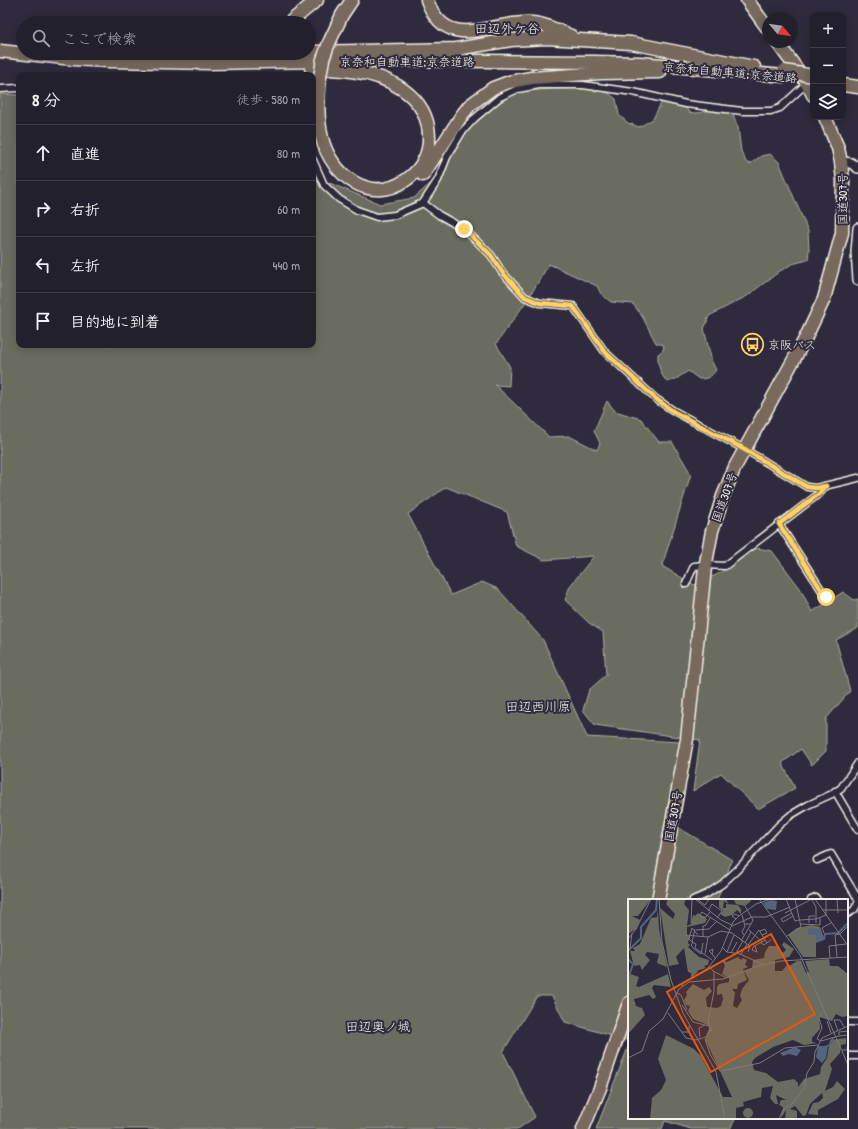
<!DOCTYPE html>
<html lang="ja">
<head>
<meta charset="utf-8">
<style>
	body { margin:0; font-family:"Patrick Hand","Klee One",sans-serif; background:#2b2836; color:#f1f3f6 }
	.controls { position:absolute; right:12px; top:12px; display:grid; overflow:hidden; border-radius:8px; box-shadow:0 2px 10px #0003 }
	.controls button { width:36px; height:36px; display:grid; place-items:center; padding:0; border:0; border-bottom:1px solid #403e4a; background:#23202e; color:#f1f3f6; font:20px sans-serif }
	.compass { position:absolute; left:762px; top:12px; width:36px; height:36px; border-radius:50%; background:#23202e; box-shadow:0 2px 10px #0003; rotate:119deg }
	.stop { position:absolute; width:12px; height:12px; margin:-9px; border:3px solid #ffd166; border-radius:50%; background:#fff }
	.stop.end { background:#ffd166; border-color:#fff; box-shadow:0 1px 4px #0008 }
	.list { margin:0; padding:0; list-style:none }
	h2 { display:flex; justify-content:space-between; align-items:center; height:52px; margin:0; padding:0 16px; font-size:17px }
	h2 small { font-size:13px; font-weight:400; color:#a3a3aa }
	.list li { display:grid; grid-template-columns:26px 1fr auto; gap:12px; align-items:center; box-sizing:border-box; height:56px; padding:0 16px; border-top:1px solid #403e4a }
	.list b { display:block; font-size:15px; white-space:nowrap }
	.list em { font-size:13px; font-style:normal; color:#a3a3aa }
	.icon { flex:none; width:22px; height:22px; fill:none; stroke:currentColor; stroke-width:2; stroke-linecap:round; stroke-linejoin:round }
	.map { position:relative; flex:none; width:858px; height:1129px; overflow:hidden }
	.search { position:absolute; background:#23202e; box-shadow:0 2px 10px #0003; left:16px; top:16px; width:300px; height:44px; display:flex; align-items:center; gap:10px; box-sizing:border-box; padding:0 14px; border-radius:22px; color:#a3a3aa; font-size:15px }
	.panel { position:absolute; background:#23202e; box-shadow:0 2px 10px #0003; left:16px; top:72px; width:300px; height:276px; border-radius:8px }
	.map>svg:first-child { display:block }
	.green { fill:#696c5e; stroke:#aeaea3 }
	.lines { fill:none; stroke-linecap:round; stroke-linejoin:round }
	.street-casing { stroke:#f4f1e8; stroke-width:9 }
	.secondary-casing { stroke:#f4f1e8; stroke-width:12 }
	.highway-casing { stroke:#f4f1e8; stroke-width:15 }
	.street { stroke:#2f2a3d; stroke-width:6 }
	.secondary { stroke:#2f2a3d; stroke-width:9 }
	.highway { stroke:#77695c; stroke-width:12 }
	.highway-bridge-casing { stroke:#f4f1e8; stroke-width:15; stroke-linecap:butt }
	.highway-bridge { stroke:#77695c; stroke-width:12 }
	.route { stroke:#ffd166; stroke-width:5 }
	.labels { text-anchor:middle; dominant-baseline:central; stroke-width:4; stroke-linejoin:round; paint-order:stroke }
	.street-label { font-size:12px; fill:#f4f1e8; stroke:#2f2a3d }
	.poi-label { font-size:12px; fill:#f4f1e8; stroke:#2f2a3d; text-anchor:start }
	.neighbourhood-label { font-size:13px; fill:#f4f1e8; stroke:#2f2a3d }
	.inset-river { fill:none; stroke:#54647e; stroke-width:2 }
	.inset-road { fill:none; stroke:#7e7a81; stroke-width:1 }
	.view { fill:#e8590c; fill-opacity:0.15; stroke:#e8590c; stroke-width:2 }
	.inset-edge { fill:none; stroke:#f4f1e8; stroke-width:2 }
</style>
</head>
<body>
<div class="map">
<svg width="858" height="1129" viewBox="0 0 858 1129">
	<rect width="100%" height="100%" fill="#2f2a3d"/>
	<filter id="ink" filterUnits="userSpaceOnUse"><feTurbulence type="fractalNoise" baseFrequency=".025" numOctaves="2"/><feDisplacementMap in="SourceGraphic" scale="8" xChannelSelector="R" yChannelSelector="G"/><feConvolveMatrix kernelMatrix="1 2 1 2 8 2 1 2 1" color-interpolation-filters="sRGB"/></filter>
	<g filter="url(#ink)">
		<!-- green -->
		<g class="green">
			<path d="M578 88 607 92 616 99 619 115 628 123 639 127 653 119 662 101H681L689 112C702 115 704 110 715 109 721 109 727 112 732 113L738 127 741 151 746 162 750 164 761 156 770 154 779 162 808 231 809 250 808 260 792 264 780 271 747 296 709 316 704 329 712 362 716 370C711 377 707 379 699 379L688 371 676 379 668 382C661 378 657 362 658 354L663 350 664 345 656 343 642 316 633 304 611 302 601 294 597 286 549 264 528 299 496 344 510 367 509 386 495 385 549 437 569 436 597 450 600 443 594 431 607 401 615 411 641 419 659 442H672L691 474 662 566 694 585 718 574 757 548 772 551 800 588 812 612 843 592 854 600 858 599V628L836 640 850 691 826 719V751L812 765 801 749 782 763 795 788 758 809 721 773 693 791 700 740 595 725 583 710 589 690 606 675 603 632 589 623 565 600 570 586 594 556 544 560 516 546 507 512 446 487 408 514 451 595 482 582 498 589 543 640 587 737 680 742 666 820 732 860 717 900H629V1041L565 1022 552 996H537L503 1052 535 1117 518 1129H0V94L19 95V345H313V166L320 179 380 204 414 198 438 177 471 125 491 108 517 92 552 89Z"/>
			<path d="M629 1045V1118H736L730 1129H691L665 1121 662 1129H596Z"/>
		</g>
		<g class="lines">
			<defs>
				<g id="street">
					<path d="M0 89 19 88"/>
					<path d="M313 160 324 185 339 199 357 210 377 217 395 215 423 203 438 180 447 157 462 132 475 118 500 97 518 89 539 85H583L633 92 686 104 742 111H771L780 108 807 83"/>
					<path d="M423 203 439 215 464 229 491 255 502 272 525 297 540 303 573 306 605 352 656 399 674 411 744 449 807 487 816 488 858 478"/>
					<path d="M779 524 826 597"/>
					<path d="M686 584 694 566 705 565 725 566 820 493 826 486"/>
					<path d="M835 791 858 830"/>
					<path d="M817 860 831 854 858 899"/>
					<path d="M693 900 707 894 722 884 737 870 779 825 791 815 808 805 832 794 841 788 858 763"/>
					<path d="M811 900 816 898 817 900"/>
					<path d="M847 914 854 910 858 903"/>
					<path d="M847 1022H858"/>
					<path d="M847 1056H858"/>
				</g>
				<g id="secondary">
					<path d="M841 162 851 163 858 168"/>
					<path d="M858 228 856 252 858 280"/>
				</g>
				<g id="highway">
					<path d="M427 0C447 55 492 20 533 23 543 23 561 32 571 36"/>
					<path d="M747 0 768 29"/>
					<path d="M289 23 317 0"/>
					<path d="M777 42 807 83 813 95"/>
					<path d="M329 43 342 15 352 0"/>
					<path d="M0 51 73 59 108 61 211 63 380 60 595 62 640 63 784 76"/>
					<path d="M309 52 456 49 511 40 546 38 631 43 754 67"/>
					<path d="M129 53 193 54 260 53"/>
					<path d="M311 68C324 69 338 69 351 71 387 75 428 95 429 136 430 154 421 170 406 180 370 205 331 175 322 138 317 117 318 98 320 77"/>
					<path d="M843 85 858 87"/>
					<path d="M423 175 462 115 470 105 493 88 509 82 531 78 601 73 660 72"/>
					<path d="M658 900 687 739 705 568 712 531 723 496 735 467 805 339 824 299 842 233 843 181 841 162 838 148 825 117"/>
					<path d="M583 1129 600 1088 629 1003"/>
				</g>
			</defs>
			<!-- street casing -->
			<use href="#street" class="street-casing"/>
			<!-- secondary casing -->
			<use href="#secondary" class="secondary-casing"/>
			<!-- highway casing -->
			<use href="#highway" class="highway-casing"/>
			<!-- street -->
			<use href="#street" class="street"/>
			<!-- secondary -->
			<use href="#secondary" class="secondary"/>
			<!-- highway -->
			<use href="#highway" class="highway"/>
			<defs>
				<g id="highway-bridge">
					<path d="M784 71 813 76"/>
					<path d="M320 77 323 59 329 43"/>
				</g>
			</defs>
			<!-- highway-bridge casing -->
			<use href="#highway-bridge" class="highway-bridge-casing"/>
			<!-- highway-bridge -->
			<use href="#highway-bridge" class="highway-bridge"/>
		</g>
	</g>
	<g class="lines" filter="url(#ink)">
		<!-- route -->
		<path class="route" d="M464 229 491 255 502 272 525 297 540 303 573 306 605 352 656 399 674 412 744 449 807 487 816 488 826 486 820 493 779 524 826 597"/>
	</g>
	<!-- icons -->
	<defs>
		<symbol id="bus-ring" viewBox="-11 -11 22 22"><circle r="9.5" fill="#2f2a3d" stroke="#ffd166" stroke-width="1.5"/><path d="M-5-6H5V4H4V6H2V4H-2V6H-4V4H-5ZM-3.5-4V0h7V-4ZM-3.5 1.2v1.5H-2V1.2ZM2 1.2v1.5H3.5V1.2Z" fill="#ffd166"/></symbol>
	</defs>
	<g fill-rule="evenodd">
		<use href="#bus-ring" x="740" y="332" width="25" height="25"/>
	</g>
	<g class="labels">
		<!-- street labels -->
		<g class="street-label">
			<text x="407" y="61">京奈和自動車道;京奈道路</text>
			<text transform="translate(730 72) rotate(5)">京奈和自動車道;京奈道路</text>
			<text transform="translate(842 199) rotate(-90)">国道307号</text>
			<text transform="translate(724 497) rotate(-70)">国道307号</text>
			<text transform="translate(673 816) rotate(-80)">国道307号</text>
		</g>
		<!-- poi labels -->
		<g class="poi-label">
			<text x="768" y="344">京阪バス</text>
		</g>
		<!-- neighbourhood labels -->
		<g class="neighbourhood-label">
			<text x="507" y="28">田辺外ケ谷</text>
			<text x="538" y="706">田辺西川原</text>
			<text x="378" y="1026">田辺奥ノ城</text>
		</g>
	</g>
	<!-- overview -->
	<g transform="translate(628 899)">
		<rect width="220" height="220" fill="#2f2a3d"/>
		<path d="M0 0H23L10 17H4L12 21 8 30 0 35ZM40 0H58L56 5 61 11 59 27 63 25 65 16 67 17 70 14 79 20 77 24 59 28V36L62 37 60 44 62 46 60 48 71 58 81 61 80 66 76 67 78 69 69 72 70 73 63 79V74L60 73 56 49 48 58 51 65 41 67 32 9 45 20 47 15 38 5ZM91 0H122L123 2 117 7 108 5 106 1H99L100 5 96 2 95 9H98V5L110 6 113 10V15L109 11 104 16 97 18 92 15 95 12 91 8ZM30 11 31 30 39 68 29 64 31 55 19 53 17 56 22 61 14 71 12 66 6 67 2 52H7L5 49 12 45 23 19 29 18ZM184 26 192 28 196 39 188 43V58H175L160 36 169 29ZM156 43 166 50 161 58 147 61V72H154L159 66 161 67 169 62H173L178 74 181 73 177 62 201 60 202 67H210L220 75V117L214 118 208 115 204 122 191 118 192 130 184 139V143L189 144 176 146 165 141 145 148 127 159 124 163 126 171 138 174 150 183 166 180 170 184V188L176 180 192 175 193 168 199 159 202 141 218 139V145L213 146 212 154 202 165 204 170 197 192 205 188 209 182 217 190 210 200 190 211V216L180 215 185 204 191 203 195 199 194 194 182 205 178 216 175 217 167 207 162 210 169 212V220H157L158 211 153 219 155 208 151 206 153 201H158L148 196 150 205H147L142 199 145 187 134 189 133 198 115 203 116 207 108 209V220H22L24 199 33 191 38 181 30 160 38 136 66 150 73 157 95 198H104L77 140 82 127 65 120 60 112 62 107 58 106 56 101 59 96 58 93 65 85 76 91 81 88 84 92 78 99 79 108 89 109 93 107 95 100 94 95 89 96V88L91 85 101 83V79L94 75 97 66 93 61 99 63 110 58 113 61 115 59 119 61 117 66 120 68 115 70 119 81 110 85 109 90H104L107 94 105 107 109 109 114 101 112 97 114 90 121 81 116 72 124 69 125 61 136 59 137 53 141 47H151L152 54 156 53 158 51 154 46ZM0 69 2 75 11 78 8 87 11 88 40 75 43 88 26 86 24 89 28 98 25 100 21 96 6 100 8 107 14 109 17 116 0 135ZM115 214a5 5 0 1 1 10 0a5 5 0 1 1-10 0Z" fill="#696c5e"/>
		<path d="M143 1 149 2 148 11 139 10 135 4ZM181 29 192 30 195 39 188 41V36H179ZM190 147H200L198 159 194 164 188 158ZM167 148 173 151 169 157 161 155 155 157 152 154Z" fill="#54647e"/>
		<path class="inset-river" d="M188 43 196 40 197 35 210 34 220 24M0 52 13 39V28L28 11 29 0M0 60 5 65 0 80M197 148 202 146 205 139"/>
		<path class="inset-road" d="M31 0 34 43 43 81 55 114 88 173 97 220M67 0 93 21 104 26M69 0 77 6 81 0M131 0 172 56 220 166M158 0 167 22 171 21M187 0 220 47M209 0 210 14M184 1 188 8V24M195 11H220M80 12 84 5 94 12 89 19M74 13 102 31M74 13 72 16 74 18H78L82 13M157 14 184 0M164 14 153 20 155 23 165 17M114 16 117 27 114 33 116 36M124 18H138L162 8M108 20 104 17 107 15 111 17M172 21 188 20 198 16V0M63 24 64 0M181 24V17H187M117 25H123L125 21 117 7M173 25 192 26V19M104 27 124 18M67 30 64 43 68 45 67 49 84 61M68 31 81 30 88 23M121 31 134 43 137 41M132 32 137 30 139 34 134 36M196 34 194 29 203 24M57 36 80 38 93 32 104 34 119 45M75 37V27L78 26 82 19M159 37 173 28 167 0M0 40 8 30 23 0M113 42 123 25M64 43 61 40 64 29 70 36M65 43 63 46 66 50 73 55 75 44M117 44 123 33M133 44 136 46 143 41M120 46 131 31 139 44M127 47 129 53 124 51 126 47 134 43M2 49 4 34M95 49 99 53 112 55 134 65M99 53 106 36M103 54 109 43M108 54 115 42M77 55 80 38M84 55 85 50 81 52 84 55 87 59M113 55 119 45 122 47 120 53M209 58 207 36 212 35 220 27M202 59 201 47 218 45M81 67 86 73V92L80 123 84 132M85 72 99 79M54 87 55 84 80 69 93 52 105 23 111 17 128 5 143 0M49 94 53 96 59 111M40 114 58 139 68 141 78 138 82 132 81 127 65 123 54 106M199 122 203 134M210 132 206 121H212L216 128M220 132 211 133V137L220 136M54 133H61V127M72 138 71 129 77 126M77 140 82 155 92 172M193 142 189 140 194 129 191 119 195 112M193 142 211 137M214 151H219L220 140M0 159 14 152 21 132 35 120 51 90 61 83 95 80 130 67 153 62 220 58M93 172 132 164 157 149 190 146M151 220 155 211 164 205 176 190 179 174 186 163 187 153 194 139 220 127"/>
		<path class="view" d="M143 35 187 115 83 173 39 93Z"/>
		<rect width="220" height="220" class="inset-edge"/>
	</g>
</svg>
<div class="controls">
<button>+</button>
<button>−</button>
<button><svg class="icon" aria-label="layers" viewBox="0 0 24 24"><path d="M12 4l9 5-9 5-9-5zM3 14l9 5 9-5"/></svg></button>
</div>
<svg class="compass" viewBox="-18 -18 36 36"><path d="M0-13l5 13h-10z" fill="#e53935"/><path d="M0 13l5-13h-10z" fill="#a3a3aa"/></svg>
<div class="stop" style="left:826px;top:597px"></div>
<div class="stop end" style="left:464px;top:229px"></div>
<div class="search"><svg class="icon" aria-label="search" viewBox="0 0 24 24"><circle cx="10" cy="10" r="6"/><path d="M15 15l6 6"/></svg>ここで検索</div>
<section class="panel">
<h2>8 分<small>徒歩 · 580 m</small></h2>
<ul class="list">
<li><svg class="icon" aria-label="ahead" viewBox="0 0 24 24"><path d="M12 20V5M6 11l6-6 6 6"/></svg><div><b>直進</b></div><em>80 m</em></li>
<li><svg class="icon" aria-label="right" viewBox="0 0 24 24"><path d="M7 20v-9h11M14 6l5 5-5 5"/></svg><div><b>右折</b></div><em>60 m</em></li>
<li><svg class="icon" aria-label="left" viewBox="0 0 24 24"><path d="M17 20v-9H6M10 6l-5 5 5 5"/></svg><div><b>左折</b></div><em>440 m</em></li>
<li><svg class="icon" aria-label="arrive" viewBox="0 0 24 24"><path d="M6 21V4h12l-3 4 3 4H6"/></svg><div><b>目的地に到着</b></div></li>
</ul>
</section>
</div>
</body>
</html>
